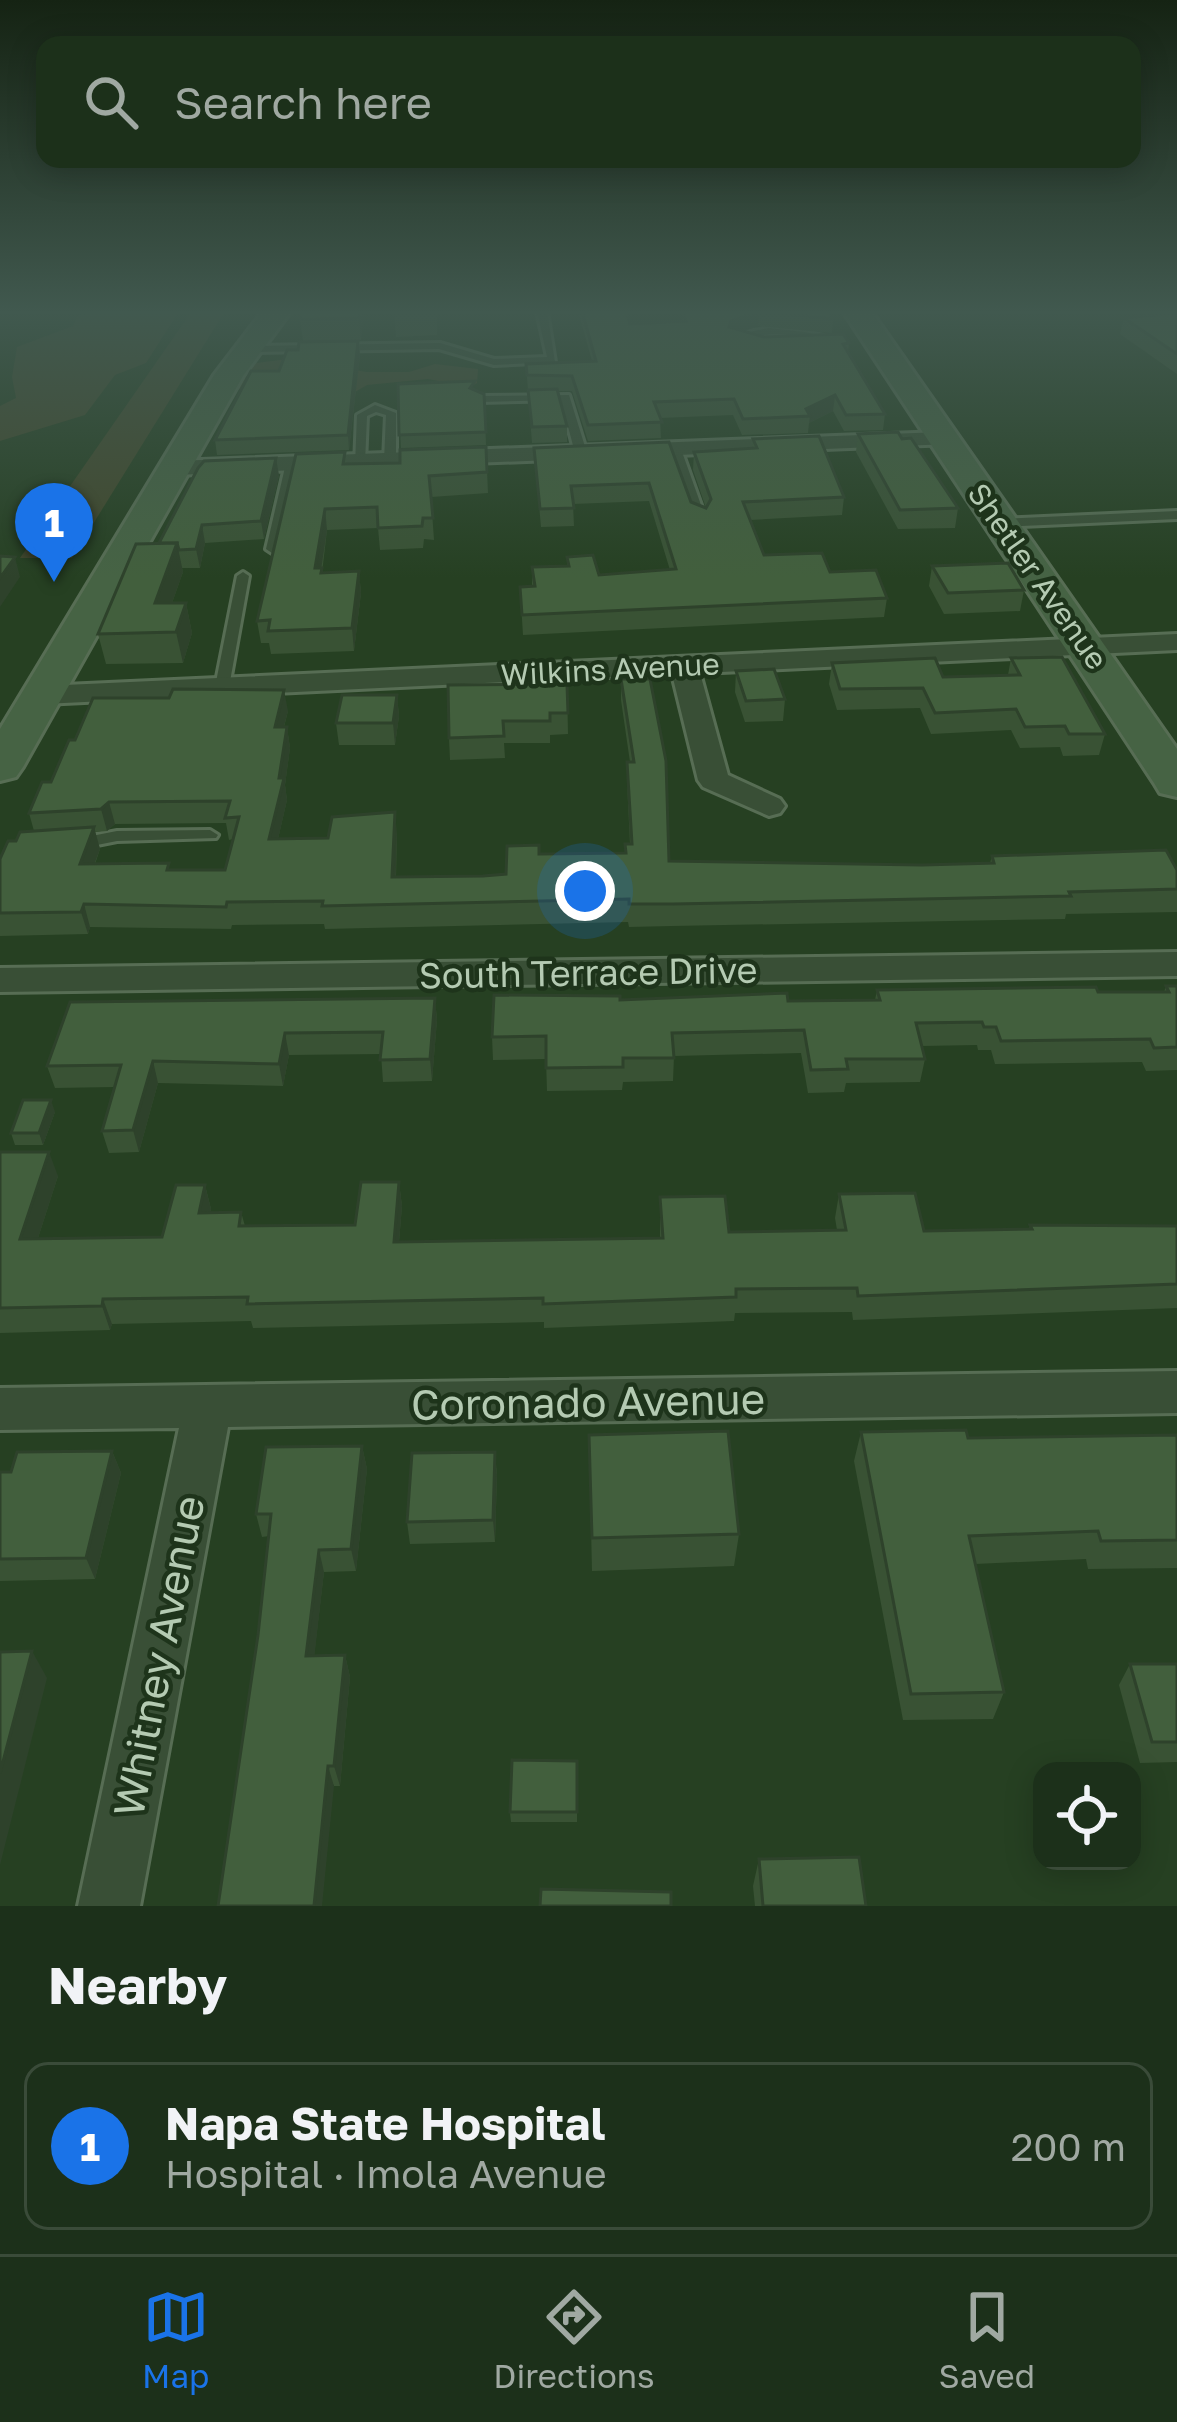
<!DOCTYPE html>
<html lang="en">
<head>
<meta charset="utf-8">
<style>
	body { margin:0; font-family:"Golos Text",sans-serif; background:#253823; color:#f1f3f6 }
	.controls { position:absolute; right:36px; bottom:36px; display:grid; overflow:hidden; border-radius:24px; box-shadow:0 6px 30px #0003 }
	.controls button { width:108px; height:108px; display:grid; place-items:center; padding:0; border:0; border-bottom:3px solid #3a4b39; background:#1c301a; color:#f1f3f6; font:60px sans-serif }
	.you { position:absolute; left:585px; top:891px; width:42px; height:42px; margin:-30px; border:9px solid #fff; border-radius:50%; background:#1a73e8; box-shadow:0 0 0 18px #1a73e833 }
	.badge { display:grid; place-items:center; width:78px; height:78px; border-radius:50%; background:#1a73e8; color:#fff; font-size:39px; font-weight:700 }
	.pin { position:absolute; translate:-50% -99px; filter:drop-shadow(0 3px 6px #0008) }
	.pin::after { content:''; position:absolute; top:63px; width:42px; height:36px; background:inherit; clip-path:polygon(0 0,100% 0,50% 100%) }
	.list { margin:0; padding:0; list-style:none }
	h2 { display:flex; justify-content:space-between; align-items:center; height:156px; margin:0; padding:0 48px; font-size:51px }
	h2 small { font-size:39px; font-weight:400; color:#a0a9a2 }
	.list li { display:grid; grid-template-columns:78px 1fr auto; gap:36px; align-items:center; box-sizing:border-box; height:168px; margin:0 24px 24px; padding:0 24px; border:3px solid #3a4b39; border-radius:24px }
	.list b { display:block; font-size:45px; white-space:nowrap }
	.list p { margin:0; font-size:39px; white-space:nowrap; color:#a0a9a2 }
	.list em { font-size:39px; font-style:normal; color:#a0a9a2 }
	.icon { flex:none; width:66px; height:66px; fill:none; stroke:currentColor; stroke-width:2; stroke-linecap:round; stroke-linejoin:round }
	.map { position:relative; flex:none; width:1177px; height:1906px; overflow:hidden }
	.search { position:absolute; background:#1c301a; box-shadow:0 6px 30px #0003; left:36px; right:36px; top:36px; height:132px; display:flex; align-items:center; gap:30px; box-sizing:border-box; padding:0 42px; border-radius:24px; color:#a0a9a2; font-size:45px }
	.sheet { height:348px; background:#1c301a }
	nav { display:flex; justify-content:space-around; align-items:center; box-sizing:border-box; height:168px; border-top:3px solid #3a4b39; background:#1c301a; font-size:33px; color:#a0a9a2 }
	nav a { display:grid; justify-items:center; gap:6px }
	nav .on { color:#1a73e8 }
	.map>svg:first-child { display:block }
	.green { fill:#41482c }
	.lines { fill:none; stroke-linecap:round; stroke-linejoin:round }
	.lane-casing { stroke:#576d54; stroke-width:6 }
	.street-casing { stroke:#576d54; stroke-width:6 }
	.secondary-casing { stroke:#576d54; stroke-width:6 }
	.lane { fill:#394f36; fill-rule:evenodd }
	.street { fill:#394f36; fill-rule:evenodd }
	.secondary { fill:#466344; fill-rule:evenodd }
	.wall { fill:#395234; fill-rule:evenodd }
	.shaded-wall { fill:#2e422b }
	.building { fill:#425f3d; stroke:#2e422b; stroke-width:3 }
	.labels { text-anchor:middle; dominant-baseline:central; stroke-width:9; stroke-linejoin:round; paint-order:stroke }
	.far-street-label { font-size:30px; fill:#b4cab2; stroke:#1e341b }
	.street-label { font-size:36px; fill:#b4cab2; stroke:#1e341b }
	.near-street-label { font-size:42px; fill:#b4cab2; stroke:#1e341b }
</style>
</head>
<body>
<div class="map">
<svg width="1177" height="1906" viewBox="0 0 1177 1906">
	<rect width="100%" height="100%" fill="#264022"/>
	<!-- green -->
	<g class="green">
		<path d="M123 311 178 313 146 363 115 375 85 415 0 441V406L16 398 12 377 17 347 73 326 78 315Z"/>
		<path d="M192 311H225L72 558H20Z"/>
		<path d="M288 359 367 372H409L435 364 478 369 477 383 470 387 428 379 367 385 348 396 235 389 249 364Z"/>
	</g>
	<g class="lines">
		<defs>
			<g id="lane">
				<path d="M537 311H547L555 362 494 365 439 349 247 352 242 349 247 346 440 343 494 359 547 357Z"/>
				<path d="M769 328 805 332 832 338 827 341C799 336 771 329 744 340L748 344 743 347 732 340 743 333Z"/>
				<path d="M569 395 587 453 581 456 575 453 561 400 480 402 475 399 480 396Z"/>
				<path d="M375 405 396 413V461L390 464 384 461 386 415 376 412 367 416 365 463 355 465 357 415Z"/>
				<path d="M671 447 681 449 706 519 704 522 694 519 669 449Z"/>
				<path d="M286 463 296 465 278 549 272 553 266 549Z"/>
				<path d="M1177 511V519L1001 527 995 523 1001 519Z"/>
				<path d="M243 572 249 576 229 687 222 691 215 687 237 576Z"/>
				<path d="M210 830 218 835 216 838 117 841 77 849 69 844 71 840 117 831Z"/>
			</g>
			<g id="street">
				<path d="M942 432 950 434V444L174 475 163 468 174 461Z"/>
				<path d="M1177 634V650L700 673 728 775 780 799 785 806 780 813 769 816 703 787 698 780 672 674 43 704 29 695 43 686Z"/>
				<path d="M1177 952V976L0 992V968Z"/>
				<path d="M1177 1371V1413L228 1427 140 1906H78L179 1428 0 1430V1388Z"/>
			</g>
			<g id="secondary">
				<path d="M263 311H291L243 376 23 767 16 777 0 781V729L214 375Z"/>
				<path d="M843 311H871L1177 749V797L1160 793 1154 783Z"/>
			</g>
		</defs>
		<!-- lane casing -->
		<use href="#lane" class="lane-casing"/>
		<!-- street casing -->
		<use href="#street" class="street-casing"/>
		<!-- secondary casing -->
		<use href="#secondary" class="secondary-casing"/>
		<!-- lane -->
		<use href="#lane" class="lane"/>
		<!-- street -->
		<use href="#street" class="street"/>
		<!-- secondary -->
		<use href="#secondary" class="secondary"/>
	</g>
	<!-- wall -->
	<g class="wall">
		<path d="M301 311H364L361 340 303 341 300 319Z"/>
		<path d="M394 311H437V335L396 337Z"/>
		<path d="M578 311H626L630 324 682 321 683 312 828 311 833 319 832 333 758 326 743 331 764 337 849 343 848 352 885 414 883 430 844 431 833 411 809 423 808 433 742 435 733 415 660 418 661 438 588 441 572 391H558L567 426V442L532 443 526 364 592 361Z"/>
		<path d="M1177 313V374L1120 334 1124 318Z"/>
		<path d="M358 341 360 355 349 450 217 455 215 440 298 350Z"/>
		<path d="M398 384 476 390 484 394 486 445 401 448Z"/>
		<path d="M858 434 958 508 955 528 898 529 856 452Z"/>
		<path d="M753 439 844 497 842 515 750 520 764 555 830 572 887 598 884 617 523 635 520 587 532 586V567L567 566V557L599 575 670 570 649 501 573 504 574 526 541 527 534 448 669 442 691 502 706 508 693 470 694 452 752 448Z"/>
		<path d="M486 447 488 493 431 497 434 540 424 539 423 548 380 550 378 528 327 530 322 573 359 571 361 593 354 651 271 654 269 643H261L257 621 345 452 346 464 400 463Z"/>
		<path d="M279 475 264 539 205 543 200 568H182L183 572 172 603H186L192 633 183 663 106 664 98 634 159 543Z"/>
		<path d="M932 566 1024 590 1020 611 944 614 929 586Z"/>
		<path d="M1011 658 1105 734 1099 755 1063 756 1060 747 1020 748 1011 730 931 734 920 708 837 710 829 684 832 663 943 677 1008 675Z"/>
		<path d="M736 671 785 699 783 721 745 722 735 692Z"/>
		<path d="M621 679 669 861 922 865 990 863 992 856 1177 870V912L1066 914 1065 919 672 926 629 927 628 922 325 929 324 924 232 925 231 929 90 927 88 934 0 936V859L16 841 34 831 29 813 51 782 288 711 284 727H287L290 748 285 785 287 800 278 839 397 834 396 877 483 876 506 874 539 854 625 853 630 844 627 783V762H630L621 700ZM226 823 229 840 233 839 225 870H171L95 864 100 849 95 832 107 831 115 824Z"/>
		<path d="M567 684 568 734 550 735V743H504L505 758 450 760 449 738Z"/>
		<path d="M397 695 399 716 395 745H339L336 723Z"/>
		<path d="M1166 986H1177V1070L1146 1071 1142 1062 995 1064 991 1050H978L977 1045 922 1046 925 1059 920 1082 846 1083 844 1092 808 1093 801 1053 674 1056 673 1081 623 1082 622 1090 547 1091 546 1059 493 1060 492 1037 620 1000H875L877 990 1164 992Z"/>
		<path d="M435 998 437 1020 432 1081 383 1082 381 1054 289 1055 283 1086 158 1083 139 1152 109 1153 102 1131 114 1087 55 1088 47 1066Z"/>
		<path d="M55 1112 43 1145H15L11 1133Z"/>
		<path d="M0 1152 58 1176 38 1238 162 1237 205 1185 211 1209 210 1213 241 1212 245 1226 355 1225 399 1182 402 1206 399 1242 660 1238V1197L729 1232 837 1230 835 1218 839 1194 924 1231 1029 1230 1030 1225 1177 1226V1308L853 1320 852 1312 735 1313 734 1321 544 1328V1322L253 1328 251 1321 112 1324 110 1330 0 1333Z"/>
		<path d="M861 1432 968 1438 1177 1435V1568L1088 1569 1086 1559 975 1564 1004 1692 993 1719 903 1720 854 1461Z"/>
		<path d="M589 1435 739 1534 734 1566 592 1571Z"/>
		<path d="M362 1446 367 1469 356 1571 324 1572 314 1656 345 1655 350 1677 340 1786H334L258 1635 269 1536 262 1537 256 1514Z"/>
		<path d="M112 1451 121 1473 95 1579 0 1581V1472H11Z"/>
		<path d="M495 1452 497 1475 495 1542 410 1544 407 1522Z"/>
		<path d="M1130 1664H1177V1762L1140 1763 1119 1685Z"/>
		<path d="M577 1761V1822H511L510 1812Z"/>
		<path d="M759 1859 866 1906H755L753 1886Z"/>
	</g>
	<!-- shaded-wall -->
	<g class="shaded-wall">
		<path d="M360 311H364L361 340 359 318Z"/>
		<path d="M760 311 758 326 730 336 729 327 731 321Z"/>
		<path d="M358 341 360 355 349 450 348 435Z"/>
		<path d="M835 395 833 411 809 423 810 416 806 409Z"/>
		<path d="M276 458 279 475 264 539 261 521Z"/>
		<path d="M325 509 327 530 318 590 315 568Z"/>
		<path d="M202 525 205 543 200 568 196 549Z"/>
		<path d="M177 543 183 572 161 634 155 603Z"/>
		<path d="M15 557 20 577 0 607V578Z"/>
		<path d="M359 571 361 593 354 651 352 628Z"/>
		<path d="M186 603 192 633 183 663 176 632Z"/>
		<path d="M284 690 288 711 278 749 275 727Z"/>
		<path d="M397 695 399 716 395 745 393 723Z"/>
		<path d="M287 727 290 748 285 785 287 800 273 861 269 839Z"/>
		<path d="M109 802 115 824 107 831 101 809Z"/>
		<path d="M395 812 397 834 395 899 392 877Z"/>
		<path d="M94 827 100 849 86 886 80 864Z"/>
		<path d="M84 904 90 927 88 934 81 912Z"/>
		<path d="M435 998 437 1020 432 1081 430 1059Z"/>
		<path d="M285 1033 289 1055 283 1086 279 1064Z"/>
		<path d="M153 1061 158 1083 139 1152 133 1130Z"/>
		<path d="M51 1100 55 1112 43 1145 39 1133Z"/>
		<path d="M49 1152 58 1176 30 1263 20 1239Z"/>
		<path d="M399 1182 402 1206 397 1266 394 1242Z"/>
		<path d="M205 1185 211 1209 205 1237 199 1213Z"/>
		<path d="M103 1299 112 1324 110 1330 102 1306Z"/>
		<path d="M362 1446 367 1469 356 1571 351 1549Z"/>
		<path d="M112 1451 121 1473 95 1579 86 1558Z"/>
		<path d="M495 1452 497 1475 495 1542 493 1520Z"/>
		<path d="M319 1550 324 1572 312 1677 306 1656Z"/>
		<path d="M32 1651 47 1678 0 1865V1773Z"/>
		<path d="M345 1655 350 1677 340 1786 334 1766Z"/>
		<path d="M328 1766 334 1786 322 1906H314Z"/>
	</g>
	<!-- building -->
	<g class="building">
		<path d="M301 311H360L359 318 300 319Z"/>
		<path d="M582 311H626L630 324 686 321 683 312 736 311H828L833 319 760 311 731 321 729 327 764 337 843 334 849 343 843 344 885 414 846 415 835 395 806 409 810 416 743 419 734 399 654 402 662 422 588 425 572 376 527 375 526 364 596 361Z"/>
		<path d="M1177 313V354L1124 318Z"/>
		<path d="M358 341 348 435 215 440 251 371H279L287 350H298L299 342Z"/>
		<path d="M475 381 470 388 484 394 486 432 399 435 398 384Z"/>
		<path d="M557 389 567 426 532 427 528 390Z"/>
		<path d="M898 432 902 439 911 438 958 508 900 510 858 434Z"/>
		<path d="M819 436 844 497 743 502 764 555 822 553 830 572 876 570 887 598 522 615 520 587 535 586 532 567 569 566 567 557 593 555 599 575 676 569 649 483 571 486 574 508 540 509 534 448 669 442 691 502 706 508 711 499 694 452 757 448 753 439Z"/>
		<path d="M486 447 487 472 429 476 433 518H423L422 526 378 528 377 507 325 509 315 568H322L321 573 359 571 352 628 268 631 270 620 257 621 296 454 345 452 343 464 400 463V450Z"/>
		<path d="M276 458 261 521 202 525 196 549 179 550 177 543H159L198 468 204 461Z"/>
		<path d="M177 543 155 603H186L176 632 98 634 136 544Z"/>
		<path d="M0 556 15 557 0 578Z"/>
		<path d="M1008 563 1024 590 948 593 932 566Z"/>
		<path d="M1062 657 1105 734H1069L1065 726 1025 727 1016 709 935 713 923 688 840 689 832 663 935 658 943 677 1020 675 1011 658Z"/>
		<path d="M774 669 785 699 746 701 736 671Z"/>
		<path d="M621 679H650L666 761 669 861 922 865 994 863 992 856 1166 850 1177 870V889L1069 892 1071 896 673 904H629V899L322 906 323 901 227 902 226 907 84 904 81 912 0 913V859L8 841H16L20 832 94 827 80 864 169 863 167 870H225L239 817 225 818 230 801 109 802 101 809 29 813 42 782H51L69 740H75L93 698H169L173 689 284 690 275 727H287L279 778H284L269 839 328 838 332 817 395 812 392 877 483 876 506 874 507 846 539 845V854L626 853 625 844H632L627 762H634Z"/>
		<path d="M567 684 568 713H550V721H503L504 736 449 738 448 685Z"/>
		<path d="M342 695H397L393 723H336Z"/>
		<path d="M1166 986H1177V1047L1154 1048 1150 1039 1001 1041 996 1027H984L982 1022 916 1023 925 1059H846L848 1069 811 1070 804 1030 672 1033 674 1058H623V1067L546 1068V1036L492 1037 494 995 620 996V1000L787 993 788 1001 880 1000 877 990 1096 987 1098 992H1169Z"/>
		<path d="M435 998 430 1059 380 1060 383 1032 285 1033 279 1064 153 1061 133 1130 102 1131 121 1065 47 1066 70 1002Z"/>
		<path d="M23 1100H51L39 1133H11Z"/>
		<path d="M0 1152H49L20 1239 162 1237 176 1185H205L199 1213 241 1212 239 1226 355 1225 361 1182H399L394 1242 663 1238 660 1197 725 1196 729 1232 846 1230 839 1194 915 1193 924 1231 1032 1229 1030 1225 1177 1226V1284L858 1296 857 1288 736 1289V1297L543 1304V1298L247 1304 248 1297 103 1299 102 1306 0 1308Z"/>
		<path d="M966 1430 968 1438 1177 1435V1540L1101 1541 1098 1531 969 1536 1004 1692 911 1694 861 1432Z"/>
		<path d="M728 1431 739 1534 592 1538 589 1435Z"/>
		<path d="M362 1446 351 1549 319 1550 306 1656 345 1655 334 1766H328L314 1906H218L258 1635 271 1514H256L266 1447Z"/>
		<path d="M112 1451 86 1558 0 1559V1472H11L17 1452Z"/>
		<path d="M495 1452 493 1520 407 1522 412 1453Z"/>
		<path d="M32 1651 0 1773V1652Z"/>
		<path d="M1130 1664H1177V1742H1152Z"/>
		<path d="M512 1760 577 1761V1812H510Z"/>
		<path d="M859 1857 866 1906H763L759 1859Z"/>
		<path d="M541 1889 671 1892V1906H540Z"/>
	</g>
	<!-- sky -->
	<linearGradient id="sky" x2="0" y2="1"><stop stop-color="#152313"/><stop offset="0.54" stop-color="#41594f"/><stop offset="1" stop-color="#41594f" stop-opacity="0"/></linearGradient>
	<rect width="1177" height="578" fill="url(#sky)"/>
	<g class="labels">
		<!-- far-street labels -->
		<g class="far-street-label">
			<text transform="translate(1038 576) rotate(55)">Shetler Avenue</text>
			<text transform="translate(610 669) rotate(-3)">Wilkins Avenue</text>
		</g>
		<!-- street labels -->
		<g class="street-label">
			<text transform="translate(588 972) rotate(-1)">South Terrace Drive</text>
		</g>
		<!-- near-street labels -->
		<g class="near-street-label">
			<text transform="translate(588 1401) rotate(-1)">Coronado Avenue</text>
			<text transform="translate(158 1656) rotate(-79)">Whitney Avenue</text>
		</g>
	</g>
</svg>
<div class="controls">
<button><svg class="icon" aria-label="locate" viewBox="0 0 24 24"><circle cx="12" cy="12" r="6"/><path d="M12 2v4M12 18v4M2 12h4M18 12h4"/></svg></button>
</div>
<div class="you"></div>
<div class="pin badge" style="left:54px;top:582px">1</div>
<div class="search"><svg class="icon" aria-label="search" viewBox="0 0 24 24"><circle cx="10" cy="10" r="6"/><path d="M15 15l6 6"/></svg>Search here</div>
</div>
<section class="sheet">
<h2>Nearby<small></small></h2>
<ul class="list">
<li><span class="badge">1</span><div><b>Napa State Hospital</b><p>Hospital · Imola Avenue</p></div><em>200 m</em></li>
</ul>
</section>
<nav>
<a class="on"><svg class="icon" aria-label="map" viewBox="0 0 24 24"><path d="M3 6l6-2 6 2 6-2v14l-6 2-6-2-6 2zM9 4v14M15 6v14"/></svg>Map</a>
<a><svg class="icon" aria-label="directions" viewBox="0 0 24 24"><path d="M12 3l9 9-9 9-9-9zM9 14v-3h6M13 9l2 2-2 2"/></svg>Directions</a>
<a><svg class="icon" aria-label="saved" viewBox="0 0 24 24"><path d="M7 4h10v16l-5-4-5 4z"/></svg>Saved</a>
</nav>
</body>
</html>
